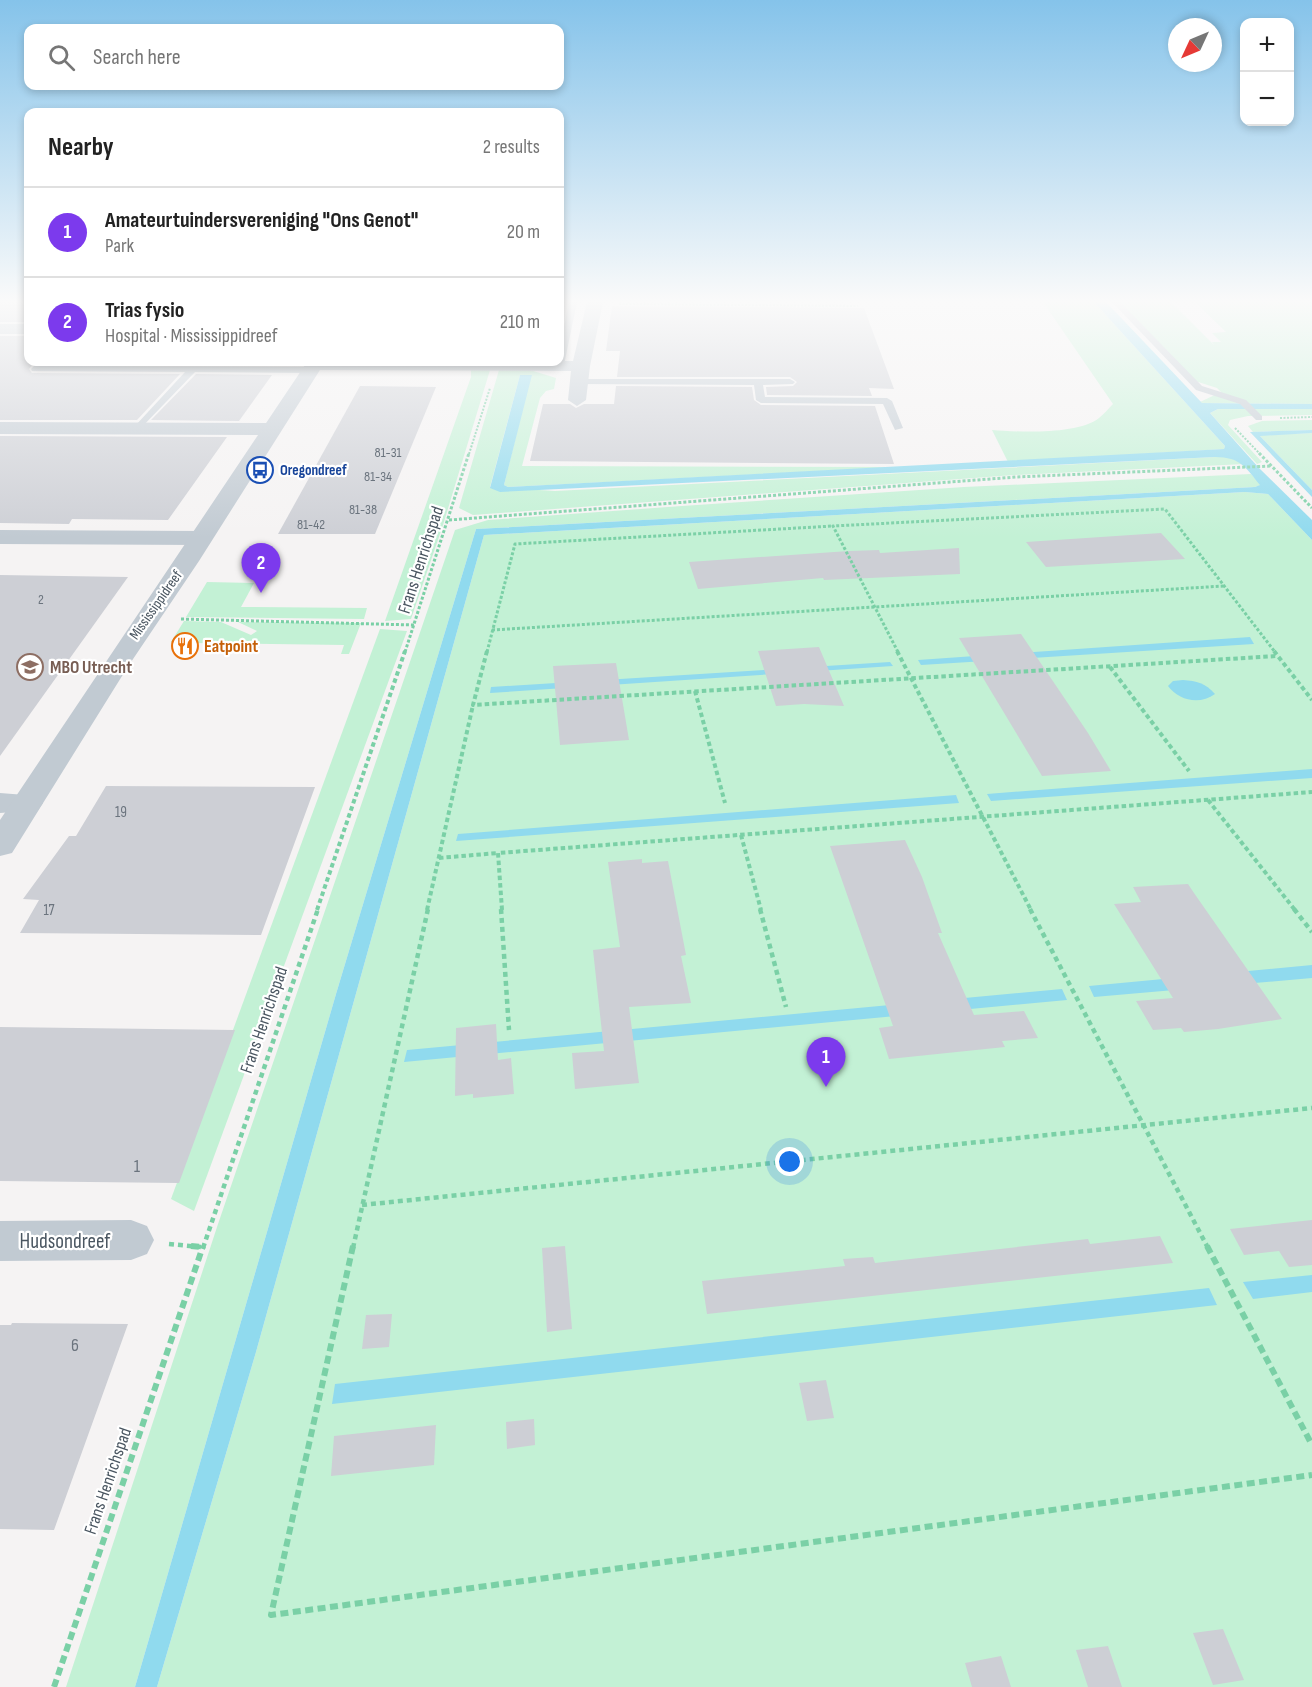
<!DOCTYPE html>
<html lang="en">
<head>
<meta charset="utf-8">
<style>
	body { margin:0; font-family:"Sofia Sans Condensed",sans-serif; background:#f2f2f2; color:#222 }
	.controls { position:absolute; right:18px; top:18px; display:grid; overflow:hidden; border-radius:12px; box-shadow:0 3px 9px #0003 }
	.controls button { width:54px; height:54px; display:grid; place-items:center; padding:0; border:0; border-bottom:2px solid #e0e0e0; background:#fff; color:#222; font:30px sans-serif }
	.compass { position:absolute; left:1168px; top:18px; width:54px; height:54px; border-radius:50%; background:#fff; box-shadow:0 3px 9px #0003; rotate:226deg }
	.you { position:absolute; left:790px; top:1162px; width:21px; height:21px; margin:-15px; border:4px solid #fff; border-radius:50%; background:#1a73e8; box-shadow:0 0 0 9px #1a73e833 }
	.badge { display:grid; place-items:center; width:39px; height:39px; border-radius:50%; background:#7c3aed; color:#fff; font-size:20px; font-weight:700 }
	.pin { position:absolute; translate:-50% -50px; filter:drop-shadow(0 2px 3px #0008) }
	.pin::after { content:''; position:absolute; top:32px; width:21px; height:18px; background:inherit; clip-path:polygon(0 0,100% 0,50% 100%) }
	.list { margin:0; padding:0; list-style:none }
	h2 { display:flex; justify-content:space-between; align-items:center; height:78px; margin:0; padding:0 24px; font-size:26px }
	h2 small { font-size:20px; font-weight:400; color:#767676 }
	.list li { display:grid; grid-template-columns:39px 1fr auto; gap:18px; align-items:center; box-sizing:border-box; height:90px; padding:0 24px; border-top:2px solid #e0e0e0 }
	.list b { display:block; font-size:22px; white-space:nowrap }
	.list p { margin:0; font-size:20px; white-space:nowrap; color:#767676 }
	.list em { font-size:20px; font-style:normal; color:#767676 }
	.icon { flex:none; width:33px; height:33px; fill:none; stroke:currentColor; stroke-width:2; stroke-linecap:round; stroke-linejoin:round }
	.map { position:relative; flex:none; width:1312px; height:1687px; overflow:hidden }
	.search { position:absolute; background:#fff; box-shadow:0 3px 9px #0003; left:24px; top:24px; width:540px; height:66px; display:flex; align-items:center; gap:15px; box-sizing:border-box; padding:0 21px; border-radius:12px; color:#767676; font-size:22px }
	.panel { position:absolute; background:#fff; box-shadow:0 3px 9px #0003; left:24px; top:108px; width:540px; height:258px; border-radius:12px }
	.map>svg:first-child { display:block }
	.green { fill:#c3f1d5 }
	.water { fill:#90daee }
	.building { fill:#cdcfd5 }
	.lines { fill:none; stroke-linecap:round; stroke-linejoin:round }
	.path-far4 { stroke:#7ad0a6; stroke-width:2; stroke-dasharray:2 1.5; stroke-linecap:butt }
	.path-far3 { stroke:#7ad0a6; stroke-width:3; stroke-dasharray:3 2; stroke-linecap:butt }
	.path-far2 { stroke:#7ad0a6; stroke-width:4; stroke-dasharray:4.5 3; stroke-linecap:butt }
	.path-far1 { stroke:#7ad0a6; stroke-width:4.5; stroke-dasharray:5 4; stroke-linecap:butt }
	.path { stroke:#7ad0a6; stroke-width:6; stroke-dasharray:8 4.5; stroke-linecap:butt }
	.service { fill:#c1cad2; fill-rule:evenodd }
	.minor { fill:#c1cad2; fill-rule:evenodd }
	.tertiary { fill:#c1cad2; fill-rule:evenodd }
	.labels { text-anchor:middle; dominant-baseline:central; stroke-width:4.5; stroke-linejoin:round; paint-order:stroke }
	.far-number-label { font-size:14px; fill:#6b747e }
	.far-transit-label { font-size:15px; font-weight:bold; fill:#164399; stroke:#fff; text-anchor:start }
	.far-street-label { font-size:15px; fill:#4a5661; stroke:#fff }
	.number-label { font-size:15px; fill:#6b747e }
	.street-label { font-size:18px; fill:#4a5661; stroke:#fff }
	.food-label { font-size:18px; font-weight:bold; fill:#c56008; stroke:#fff; text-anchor:start }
	.education-label { font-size:18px; font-weight:bold; fill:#785e54; stroke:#fff; text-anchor:start }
	.near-number-label { font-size:18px; fill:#6b747e }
	.near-street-label { font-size:21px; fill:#4a5661; stroke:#fff }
</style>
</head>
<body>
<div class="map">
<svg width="1312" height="1687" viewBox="0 0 1312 1687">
	<rect width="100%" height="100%" fill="#f5f3f3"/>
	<!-- green -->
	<g class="green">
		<path d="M1043 302H1094L1225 446 1224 449 1008 462 992 430C1018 432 1078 435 1099 418 1104 414 1108 409 1113 404Z"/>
		<path d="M1118 302H1171L1214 345 1212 342H1221L1212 333 1226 332 1195 302H1312V404L1202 403 1200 402 1221 392 1217 388 1192 380Z"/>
		<path d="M471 370H490L443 525 411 619 385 621 471 377Z"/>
		<path d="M499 370H530L556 378 554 389 546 391 540 398 522 466 899 467 508 487 504 485 531 375H520L490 487 555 491 1215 457H1228L1245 464 1014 475 473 515 459 508Z"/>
		<path d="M1218 409H1312V415L1248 416 1230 420 1228 425 1262 462 1257 464 1210 413Z"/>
		<path d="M1312 420V430L1253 432 1248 426 1262 421Z"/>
		<path d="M1312 433V490L1259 435Z"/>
		<path d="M1251 474 1261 485 1255 487 476 529 336 994 135 1687H66L218 1224 455 530 488 520 682 506 964 487Z"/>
		<path d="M1245 492 1268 494 1312 540V1687H157L256 1352 484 535Z"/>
		<path d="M207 582 254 583 241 607 367 608 364 619 186 617Z"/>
		<path d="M184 621 221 622 251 635 257 631 238 622 361 623 349 654H341L344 645 192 643 195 637H183L179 643 171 642Z"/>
		<path d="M380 629 407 631 194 1211 171 1199Z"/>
	</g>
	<!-- water -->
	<g class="water">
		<path d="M1094 302H1106L1202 403 1312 404V409H1218L1210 413 1259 468 1312 520V540L1268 494 1245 492 484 535 256 1352 157 1687H135L336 994 476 529 1255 487 1260 485C1246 468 1241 457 1215 457L500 492 490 488 520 375H532L504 485 508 487 1224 449 1225 446Z"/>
		<path d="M1312 430V433L1260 436 1312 490V497L1250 432Z"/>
		<path d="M1250 637 1254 644 921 665 918 660Z"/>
		<path d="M890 662 893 666 490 693 491 687Z"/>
		<path d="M1183 680C1197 681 1205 683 1215 694 1200 705 1179 701 1168 686L1173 681Z"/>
		<path d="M1312 769V778L991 801 987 794Z"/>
		<path d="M956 795 959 803 456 841 458 834Z"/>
		<path d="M1312 965V978L1094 997 1089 986Z"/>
		<path d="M1062 989 1067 1000 404 1062 407 1050Z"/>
		<path d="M1312 1275V1292L1253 1299 1243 1282Z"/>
		<path d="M1209 1288 1217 1305 332 1404 335 1384Z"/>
	</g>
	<!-- building -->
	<g class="building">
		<rect x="0" y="302" width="28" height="20"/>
		<path d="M612 306 864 308 894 389 869 388 872 396 767 395 766 387 793 386 797 382 790 377H617L620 351H606Z"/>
		<path d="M0 336H28V362H35L29 369 32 373 180 374 137 420H0Z"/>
		<path d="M49 362H281L279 365Z"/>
		<path d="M196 374 272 375 239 421 151 420Z"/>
		<path d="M360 386 436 387 375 534H278Z"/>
		<path d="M616 386 752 387 754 400 761 405 875 406 894 464 530 461 543 404H570L576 408 584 404H614Z"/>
		<path d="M0 436 227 437 168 520 72 519 69 524 0 523Z"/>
		<path d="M1161 533 1185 559 1046 567 1026 542Z"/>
		<path d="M959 548 960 574 824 580 823 578 698 589 689 562 849 551 879 550 880 553Z"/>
		<path d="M0 575 128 577 0 756Z"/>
		<path d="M1021 634 1088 733 1111 771 1042 776 959 638Z"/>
		<path d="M819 647 844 706 804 704 776 706 758 651Z"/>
		<path d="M616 663 629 740 560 745 553 666Z"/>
		<path d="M106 786 315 787 261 935 20 933 39 900 23 899 69 836H76Z"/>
		<path d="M905 840 922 877 942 933H938L974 1015 1024 1011 1038 1038 1002 1041 1005 1047 889 1059 879 1028 893 1026 830 846Z"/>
		<path d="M642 859V863L668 861 686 955 681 956 691 1003 629 1007 639 1083 575 1089 572 1053 604 1051 593 950 620 947 608 862Z"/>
		<path d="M1188 884 1194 893 1282 1019 1218 1029 1184 1032 1181 1028 1153 1030 1136 1001 1173 998 1114 904 1141 902 1133 887Z"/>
		<path d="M496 1024 498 1060 511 1058 514 1094 473 1098V1094L455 1096 456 1028Z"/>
		<path d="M0 1027 235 1030 179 1183 0 1181Z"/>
		<path d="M1312 1220V1265L1289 1267 1279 1251 1244 1255 1230 1229Z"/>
		<path d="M1160 1236 1173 1263 707 1314 702 1281 845 1266 843 1259 873 1257 875 1263 1088 1239 1090 1244Z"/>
		<path d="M565 1246 572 1329 547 1332 542 1248Z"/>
		<path d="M392 1314 389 1347 362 1349 366 1315Z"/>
		<path d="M12 1323 128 1324 54 1530 0 1529V1325H11Z"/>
		<path d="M826 1380 834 1418 807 1421 799 1383Z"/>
		<path d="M534 1419 535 1445 507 1449 506 1422Z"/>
		<path d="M436 1425 434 1465 331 1476 334 1436Z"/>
		<path d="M1223 1629 1244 1680 1213 1685 1193 1633Z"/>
		<path d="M1108 1646 1122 1687H1088L1076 1650Z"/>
		<path d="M1001 1656 1011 1687H972L965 1663Z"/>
	</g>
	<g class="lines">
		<!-- path-far4 -->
		<g class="path-far4">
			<path d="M619 304 858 306"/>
			<path d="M1280 418 1312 417"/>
			<path d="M1235 428 1260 454"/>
			<path d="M469 454 490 388"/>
		</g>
		<!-- path-far3 -->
		<g class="path-far3">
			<path d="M1259 453 1312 508"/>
			<path d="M449 520 1016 477 1271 466"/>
			<path d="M181 619 414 625"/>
			<path d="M492 630 1224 586"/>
			<path d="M405 652 469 453"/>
			<path d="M487 652 515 544 833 526"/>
			<path d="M898 652 833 526 1165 509 1275 652"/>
		</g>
		<!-- path-far2 -->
		<g class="path-far2">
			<path d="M487 651 473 705 1277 656"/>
			<path d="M897 651 1031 910"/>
			<path d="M1274 651 1312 700"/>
			<path d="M1110 667 1189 771"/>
			<path d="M695 691 725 803"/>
			<path d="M1208 800 1295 910"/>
			<path d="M741 835 761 910"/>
			<path d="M439 858 498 853"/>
			<path d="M317 910 405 651"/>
			<path d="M427 910 473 705"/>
			<path d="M502 910 498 853 1312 792"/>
		</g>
		<!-- path-far1 -->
		<g class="path-far1">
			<path d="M501 909 509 1030"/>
			<path d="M760 909 786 1007"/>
			<path d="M1030 909 1208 1248"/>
			<path d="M1294 909 1312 932"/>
			<path d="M362 1205 1312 1108"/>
			<path d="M169 1244 201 1247"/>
			<path d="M203 1248 318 909"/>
			<path d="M353 1248 428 909"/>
		</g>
		<!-- path -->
		<g class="path">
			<path d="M191 1246 201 1247"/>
			<path d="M353 1246 271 1615 1312 1475"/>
			<path d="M1207 1246 1312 1445"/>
			<path d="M54 1687 203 1246"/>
		</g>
		<!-- service -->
		<g class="service">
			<path d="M569 302H577L564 365 560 368 556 365V362H560V347Z"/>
			<path d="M1112 302H1120L1202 386 1246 400 1262 416V420H1256L1240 404 1196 390Z"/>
			<path d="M38 362H47L43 366 310 367 314 370 310 373 195 372 138 431 135 430V426L185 372 32 371 31 369Z"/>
			<path d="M579 379H790L795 382 793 384 763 385 765 397 887 398 892 401 903 428 895 430 883 404 761 403 756 400 754 385 576 384V380Z"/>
		</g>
		<!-- minor -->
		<g class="minor">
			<path d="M587 302H603L590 366 586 400 577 406 568 400 571 371 313 370 304 365 307 362 573 361Z"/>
			<rect x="0" y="324" width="28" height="10"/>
			<path d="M0 422 270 423 277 425 280 429 277 433 270 435 0 434Z"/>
			<path d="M0 530 200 531 208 533 212 538 208 543 200 545 0 544Z"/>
			<path d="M0 793 38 796 43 803 38 810 0 813Z"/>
			<path d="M131 1220 147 1226 154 1240 147 1254 131 1260 0 1261V1221Z"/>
		</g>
		<!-- tertiary -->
		<path class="tertiary" d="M307 362H325L199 561 127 668 12 853 0 856V820Z"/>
	</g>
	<!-- sky -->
	<linearGradient id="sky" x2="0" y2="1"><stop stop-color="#85c3ea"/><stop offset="0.56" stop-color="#fafafa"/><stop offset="1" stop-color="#fafafa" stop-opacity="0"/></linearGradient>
	<rect width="1312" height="538" fill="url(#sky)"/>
	<!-- icons -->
	<defs>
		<symbol id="bus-ring" viewBox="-11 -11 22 22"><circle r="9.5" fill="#fff" stroke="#1a4fb4" stroke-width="1.5"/><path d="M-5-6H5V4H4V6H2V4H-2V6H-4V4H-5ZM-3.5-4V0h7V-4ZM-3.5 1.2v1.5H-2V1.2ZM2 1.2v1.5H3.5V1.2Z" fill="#1a4fb4"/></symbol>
		<symbol id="restaurant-ring" viewBox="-11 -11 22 22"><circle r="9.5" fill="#fff" stroke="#e8710a" stroke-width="1.5"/><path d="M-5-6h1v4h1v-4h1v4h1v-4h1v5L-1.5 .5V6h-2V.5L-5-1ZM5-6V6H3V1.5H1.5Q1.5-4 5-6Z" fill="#e8710a"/></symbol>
		<symbol id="university-ring" viewBox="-11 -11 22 22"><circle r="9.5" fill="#fff" stroke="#8d6e63" stroke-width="1.5"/><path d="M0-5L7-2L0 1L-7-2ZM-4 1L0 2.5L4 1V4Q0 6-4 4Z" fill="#8d6e63"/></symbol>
	</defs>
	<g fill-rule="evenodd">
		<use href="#bus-ring" x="245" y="455" width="30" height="30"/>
		<use href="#restaurant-ring" x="170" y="631" width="30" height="30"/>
		<use href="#university-ring" x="15" y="652" width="30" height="30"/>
	</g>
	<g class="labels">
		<!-- far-number labels -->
		<g class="far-number-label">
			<text x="388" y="452">81-31</text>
			<text x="378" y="476">81-34</text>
			<text x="363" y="509">81-38</text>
			<text x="311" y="524">81-42</text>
			<text x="41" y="599">2</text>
		</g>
		<!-- far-transit labels -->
		<g class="far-transit-label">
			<text x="280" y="470">Oregondreef</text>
		</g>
		<!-- far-street labels -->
		<g class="far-street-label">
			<text transform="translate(156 605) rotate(-55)">Mississippidreef</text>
		</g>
		<!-- number labels -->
		<g class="number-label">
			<text x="121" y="812">19</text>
			<text x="49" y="910">17</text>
		</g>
		<!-- street labels -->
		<g class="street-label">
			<text transform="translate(421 560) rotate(-72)">Frans Henrichspad</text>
			<text transform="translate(264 1020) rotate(-71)">Frans Henrichspad</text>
			<text transform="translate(108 1481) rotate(-71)">Frans Henrichspad</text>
		</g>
		<!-- food labels -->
		<g class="food-label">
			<text x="204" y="646">Eatpoint</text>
		</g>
		<!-- education labels -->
		<g class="education-label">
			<text x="50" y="667">MBO Utrecht</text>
		</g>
		<!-- near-number labels -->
		<g class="near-number-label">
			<text x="137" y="1166">1</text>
			<text x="75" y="1345">6</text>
		</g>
		<!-- near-street labels -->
		<g class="near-street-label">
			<text x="65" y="1241">Hudsondreef</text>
		</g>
	</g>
</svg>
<div class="controls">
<button>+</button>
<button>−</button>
</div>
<svg class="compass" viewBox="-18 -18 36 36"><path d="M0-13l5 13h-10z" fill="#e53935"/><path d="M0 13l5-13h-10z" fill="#767676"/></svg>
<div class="you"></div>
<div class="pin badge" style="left:826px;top:1087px">1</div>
<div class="pin badge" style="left:261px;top:593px">2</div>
<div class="search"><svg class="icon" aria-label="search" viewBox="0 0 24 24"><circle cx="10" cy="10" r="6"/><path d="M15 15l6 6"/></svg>Search here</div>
<section class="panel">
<h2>Nearby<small>2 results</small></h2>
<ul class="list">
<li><span class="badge">1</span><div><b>Amateurtuindersvereniging &quot;Ons Genot&quot;</b><p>Park</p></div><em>20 m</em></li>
<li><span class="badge">2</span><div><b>Trias fysio</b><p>Hospital · Mississippidreef</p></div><em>210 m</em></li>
</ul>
</section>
</div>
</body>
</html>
